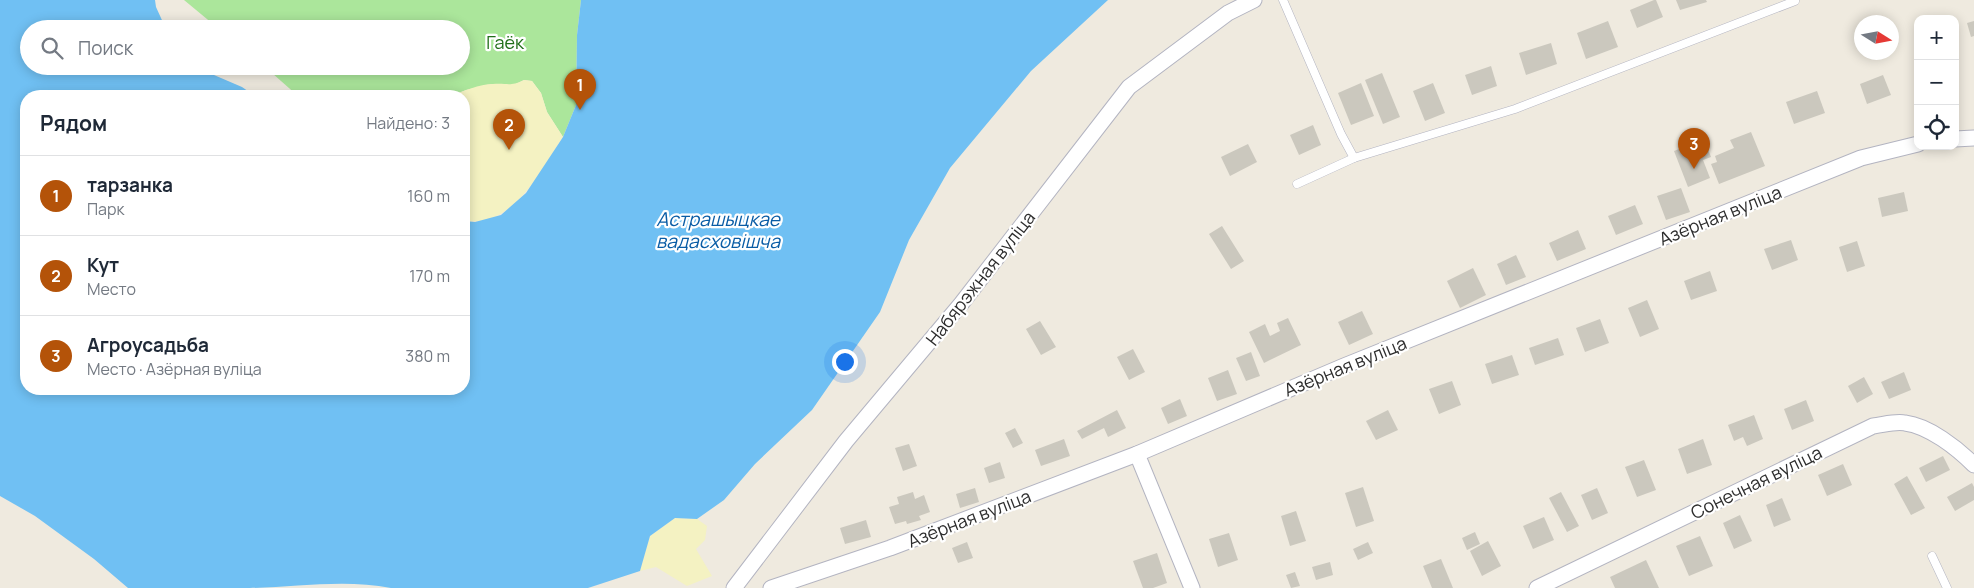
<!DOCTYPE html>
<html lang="ru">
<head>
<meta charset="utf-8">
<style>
	body { margin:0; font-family:Manrope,sans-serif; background:#f2f2f3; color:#1f2937 }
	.controls { position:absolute; right:15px; top:15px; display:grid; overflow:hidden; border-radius:10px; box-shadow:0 2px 12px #0003 }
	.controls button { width:45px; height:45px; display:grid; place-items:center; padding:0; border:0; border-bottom:1px solid #e0e1e3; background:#fff; color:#1f2937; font:25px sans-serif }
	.compass { position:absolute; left:1854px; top:15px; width:45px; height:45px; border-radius:50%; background:#fff; box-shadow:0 2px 12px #0003; rotate:101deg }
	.you { position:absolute; left:844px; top:361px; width:18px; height:18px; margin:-12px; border:4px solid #fff; border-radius:50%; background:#1a73e8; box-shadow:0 0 0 8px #1a73e833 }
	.badge { display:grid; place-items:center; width:32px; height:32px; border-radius:50%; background:#b45309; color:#fff; font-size:16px; font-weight:700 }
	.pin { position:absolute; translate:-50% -41px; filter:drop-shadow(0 1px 2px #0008) }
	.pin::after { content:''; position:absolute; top:26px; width:18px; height:15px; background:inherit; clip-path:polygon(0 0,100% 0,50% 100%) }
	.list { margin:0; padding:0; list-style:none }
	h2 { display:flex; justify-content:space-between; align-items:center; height:65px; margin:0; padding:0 20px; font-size:21px }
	h2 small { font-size:16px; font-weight:400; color:#747a83 }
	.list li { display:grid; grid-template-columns:32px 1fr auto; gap:15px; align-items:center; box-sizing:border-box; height:80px; padding:0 20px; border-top:1px solid #e0e1e3 }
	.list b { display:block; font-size:19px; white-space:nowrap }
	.list p { margin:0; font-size:16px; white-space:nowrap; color:#747a83 }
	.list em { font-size:16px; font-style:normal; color:#747a83 }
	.icon { flex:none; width:28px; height:28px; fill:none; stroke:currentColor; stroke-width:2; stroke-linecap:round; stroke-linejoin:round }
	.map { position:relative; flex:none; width:1974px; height:588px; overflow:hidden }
	.search { position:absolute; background:#fff; box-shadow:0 2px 12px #0003; left:20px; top:20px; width:450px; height:55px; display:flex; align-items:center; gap:12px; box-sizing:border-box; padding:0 18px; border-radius:28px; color:#747a83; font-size:19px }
	.panel { position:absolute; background:#fff; box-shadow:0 2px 12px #0003; left:20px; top:90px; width:450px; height:305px; border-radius:20px }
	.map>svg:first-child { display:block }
	.green { fill:#abe69b }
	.sand { fill:#f4f2c2 }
	.water { fill:#70c0f3 }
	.building { fill:#cbc8be }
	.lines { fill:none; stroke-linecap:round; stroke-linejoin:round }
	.lane-casing { stroke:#b3b4c1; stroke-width:9 }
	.street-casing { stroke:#b3b4c1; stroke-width:17 }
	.lane { stroke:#fff; stroke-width:8 }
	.street { stroke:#fff; stroke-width:15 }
	.labels { text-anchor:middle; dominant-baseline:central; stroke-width:4.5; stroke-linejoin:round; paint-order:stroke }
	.park-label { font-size:18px; fill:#206f19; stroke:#fff }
	.street-label { font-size:18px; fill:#2d2d2d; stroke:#fff }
	.water-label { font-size:19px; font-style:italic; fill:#095ca5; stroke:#fff }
</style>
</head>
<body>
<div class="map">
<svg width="1974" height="588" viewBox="0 0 1974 588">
	<rect width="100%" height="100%" fill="#efeadf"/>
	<!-- green -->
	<path class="green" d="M184 0H581L577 35 576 105 563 137 547 112 541 93 532 81 524 80 512 86 492 84 466 90 451 96H298L264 66H461V29H219Z"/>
	<!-- sand -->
	<g class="sand">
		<path d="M524 80 532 81 541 93 547 112 563 137C540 171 514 228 464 221V96H451C464 91 479 84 493 84 509 83 509 87 524 80Z"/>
		<path d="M675 518 697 519 707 526 705 540 696 549 712 576 687 586 656 567 640 571 650 536Z"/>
	</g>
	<!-- water -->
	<path class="water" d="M0 0H155L156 7 166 29H29V66H193L242 87 255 96H26V389H464V221L475 222 501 215 526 193 563 137 576 105 577 35 581 0H1108L1031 71 950 168 909 240 880 312 812 410 755 464 724 500 697 519 675 518 650 536 640 571 588 588H391C345 579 297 587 250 588 209 588 168 588 128 588L94 559 35 516 0 496Z"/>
	<!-- building -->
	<g class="building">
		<path d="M1654 0H1656L1663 17 1637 28 1630 10Z"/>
		<path d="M1676 0H1706L1707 2 1680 10Z"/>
		<path d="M1608 21 1618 47 1586 59 1577 33Z"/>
		<path d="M1974 21V36L1971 37 1967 23Z"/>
		<path d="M1551 43 1557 64 1526 75 1519 53Z"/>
		<path d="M1491 66 1497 86 1472 95 1465 75Z"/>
		<path d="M1382 73 1400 117 1383 124 1365 80Z"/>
		<path d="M1883 75 1891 95 1867 104 1860 84Z"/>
		<path d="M1361 83 1374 116 1351 125 1338 93Z"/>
		<path d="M1433 83 1445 113 1425 121 1413 91Z"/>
		<path d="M1817 91 1825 113 1794 124 1786 102Z"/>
		<path d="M1313 125 1321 145 1299 155 1290 135Z"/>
		<path d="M1751 132 1765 166 1719 184 1711 164 1717 162 1715 156 1734 148 1730 140Z"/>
		<path d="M1704 139 1711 157 1703 160 1710 178 1688 187 1674 151Z"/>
		<path d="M1248 144 1257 162 1230 176 1221 157Z"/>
		<path d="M1681 188 1690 212 1666 220 1657 196Z"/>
		<path d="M1904 192 1908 211 1882 217 1878 198Z"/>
		<path d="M1635 205 1643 224 1616 235 1608 216Z"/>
		<path d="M1222 226 1244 261 1231 269 1209 234Z"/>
		<path d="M1578 230 1586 249 1557 261 1549 243Z"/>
		<path d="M1791 240 1798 260 1772 270 1764 249Z"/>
		<path d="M1857 241 1865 266 1847 272 1839 247Z"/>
		<path d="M1516 255 1526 277 1506 285 1497 264Z"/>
		<path d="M1473 268 1486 295 1460 308 1447 281Z"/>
		<path d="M1710 271 1717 291 1691 300 1684 281Z"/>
		<path d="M1647 300 1659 329 1640 337 1628 308Z"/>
		<path d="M1362 311 1373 334 1349 345 1338 322Z"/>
		<path d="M1288 318 1301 345 1264 363 1249 332 1265 324 1270 336 1280 331 1277 323Z"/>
		<path d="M1600 319 1609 343 1585 352 1576 328Z"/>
		<path d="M1040 321 1056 347 1041 355 1026 329Z"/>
		<path d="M1558 338 1564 355 1535 365 1529 348Z"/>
		<path d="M1133 349 1145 372 1129 380 1117 357Z"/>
		<path d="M1251 352 1260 376 1246 381 1236 358Z"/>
		<path d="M1512 355 1519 375 1492 384 1485 364Z"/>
		<path d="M1228 370 1237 394 1217 401 1208 378Z"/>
		<path d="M1904 372 1911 390 1889 399 1881 382Z"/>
		<path d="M1864 377 1873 394 1857 403 1848 386Z"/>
		<path d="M1452 381 1461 405 1439 414 1429 389Z"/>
		<path d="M1180 399 1187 416 1168 424 1161 408Z"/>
		<path d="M1806 400 1814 421 1792 430 1784 409Z"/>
		<path d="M1117 410 1126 428 1108 437 1104 428 1082 439 1077 431Z"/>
		<path d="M1388 410 1398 430 1376 440 1366 421Z"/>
		<path d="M1754 415 1763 439 1747 446 1743 437 1734 441 1728 425Z"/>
		<path d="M1015 428 1023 443 1013 448 1005 433Z"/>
		<path d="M1064 439 1070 456 1041 466 1035 450Z"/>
		<path d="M1703 439 1712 465 1687 474 1678 449Z"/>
		<path d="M909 444 917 466 903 471 895 448Z"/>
		<path d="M1943 456 1950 470 1926 482 1919 468Z"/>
		<path d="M1644 460 1656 490 1637 497 1625 467Z"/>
		<path d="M1000 462 1005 478 989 483 984 468Z"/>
		<path d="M1843 464 1852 485 1827 496 1818 475Z"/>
		<path d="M1907 476 1925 508 1911 515 1894 484Z"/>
		<path d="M1972 483 1974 487V500L1955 511 1947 497Z"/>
		<path d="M1363 487 1374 521 1356 527 1345 493Z"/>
		<path d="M975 488 979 502 960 508 956 494Z"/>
		<path d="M1597 488 1608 513 1592 520 1581 495Z"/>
		<path d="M913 492 915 499 924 495 930 512 919 516 921 520 907 524 906 521 895 524 889 507 899 504 897 497Z"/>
		<path d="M1561 492 1579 526 1567 532 1549 498Z"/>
		<path d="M1782 498 1791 520 1774 527 1766 505Z"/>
		<path d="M1296 511 1306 541 1290 546 1281 516Z"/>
		<path d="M1740 515 1752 541 1734 549 1723 523Z"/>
		<path d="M1544 517 1554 540 1533 549 1523 526Z"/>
		<path d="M866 520 871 537 845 544 840 528Z"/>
		<path d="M1475 532 1480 544 1467 550 1462 538Z"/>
		<path d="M1229 533 1238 560 1218 567 1209 539Z"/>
		<path d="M1700 536 1713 566 1689 576 1676 546Z"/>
		<path d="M1488 541 1501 566 1482 576 1470 551Z"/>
		<path d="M967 542 973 558 958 563 952 548Z"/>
		<path d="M1368 542 1373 553 1358 560 1353 549Z"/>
		<path d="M1157 553 1167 583 1153 588H1143L1133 561Z"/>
		<path d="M1441 559 1453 588H1432L1423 566Z"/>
		<path d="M1646 560 1659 588H1615L1610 577Z"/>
		<path d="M1330 562 1333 575 1316 580 1312 567Z"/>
		<path d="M1295 572 1300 586 1291 588 1286 575Z"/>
	</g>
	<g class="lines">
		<defs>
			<g id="lane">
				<path d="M1283 0 1341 134 1354 158 1515 109 1795 1"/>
				<path d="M1297 184 1354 158"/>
				<path d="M1932 556 1947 588"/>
			</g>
			<g id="street">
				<path d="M1955 139 1974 138"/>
				<path d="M1137 454 1192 588"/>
				<path d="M734 588 846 441 961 304 1129 87 1228 13 1254 0"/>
				<path d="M771 588 890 548 1137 454 1344 366 1861 158 1918 144"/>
				<path d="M1537 588 1873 426C1883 425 1895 421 1905 423 1929 426 1957 448 1974 465"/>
			</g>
		</defs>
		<!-- lane casing -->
		<use href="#lane" class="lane-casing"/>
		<!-- street casing -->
		<use href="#street" class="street-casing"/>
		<!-- lane -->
		<use href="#lane" class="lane"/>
		<!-- street -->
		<use href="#street" class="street"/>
	</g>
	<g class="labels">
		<!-- park labels -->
		<g class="park-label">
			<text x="505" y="42">Гаёк</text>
		</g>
		<!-- street labels -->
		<g class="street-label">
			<text transform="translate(1720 215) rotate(-22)">Азёрная вуліца</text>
			<text transform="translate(980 278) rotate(-52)">Набярэжная вуліца</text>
			<text transform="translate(1345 366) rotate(-22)">Азёрная вуліца</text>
			<text transform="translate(1756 482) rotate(-26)">Сонечная вуліца</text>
			<text transform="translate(969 518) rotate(-21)">Азёрная вуліца</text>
		</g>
		<!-- water labels -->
		<g class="water-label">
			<text x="718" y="219">Астрашыцкае<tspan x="718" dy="22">вадасховішча</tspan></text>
		</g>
	</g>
</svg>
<div class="controls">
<button>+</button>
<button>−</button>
<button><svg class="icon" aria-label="locate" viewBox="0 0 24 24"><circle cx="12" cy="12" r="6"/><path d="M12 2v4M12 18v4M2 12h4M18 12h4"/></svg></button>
</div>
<svg class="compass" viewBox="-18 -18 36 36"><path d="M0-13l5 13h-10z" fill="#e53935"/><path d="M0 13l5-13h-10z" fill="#747a83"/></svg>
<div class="you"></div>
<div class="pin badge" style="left:580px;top:110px">1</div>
<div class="pin badge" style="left:509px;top:150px">2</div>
<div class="pin badge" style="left:1694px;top:169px">3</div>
<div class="search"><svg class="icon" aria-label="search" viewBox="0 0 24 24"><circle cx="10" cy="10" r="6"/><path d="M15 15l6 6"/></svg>Поиск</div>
<section class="panel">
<h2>Рядом<small>Найдено: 3</small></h2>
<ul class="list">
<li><span class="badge">1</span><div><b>тарзанка</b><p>Парк</p></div><em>160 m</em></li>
<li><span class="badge">2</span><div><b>Кут</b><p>Место</p></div><em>170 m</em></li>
<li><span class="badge">3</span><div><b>Агроусадьба</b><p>Место · Азёрная вуліца</p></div><em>380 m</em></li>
</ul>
</section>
</div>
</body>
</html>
